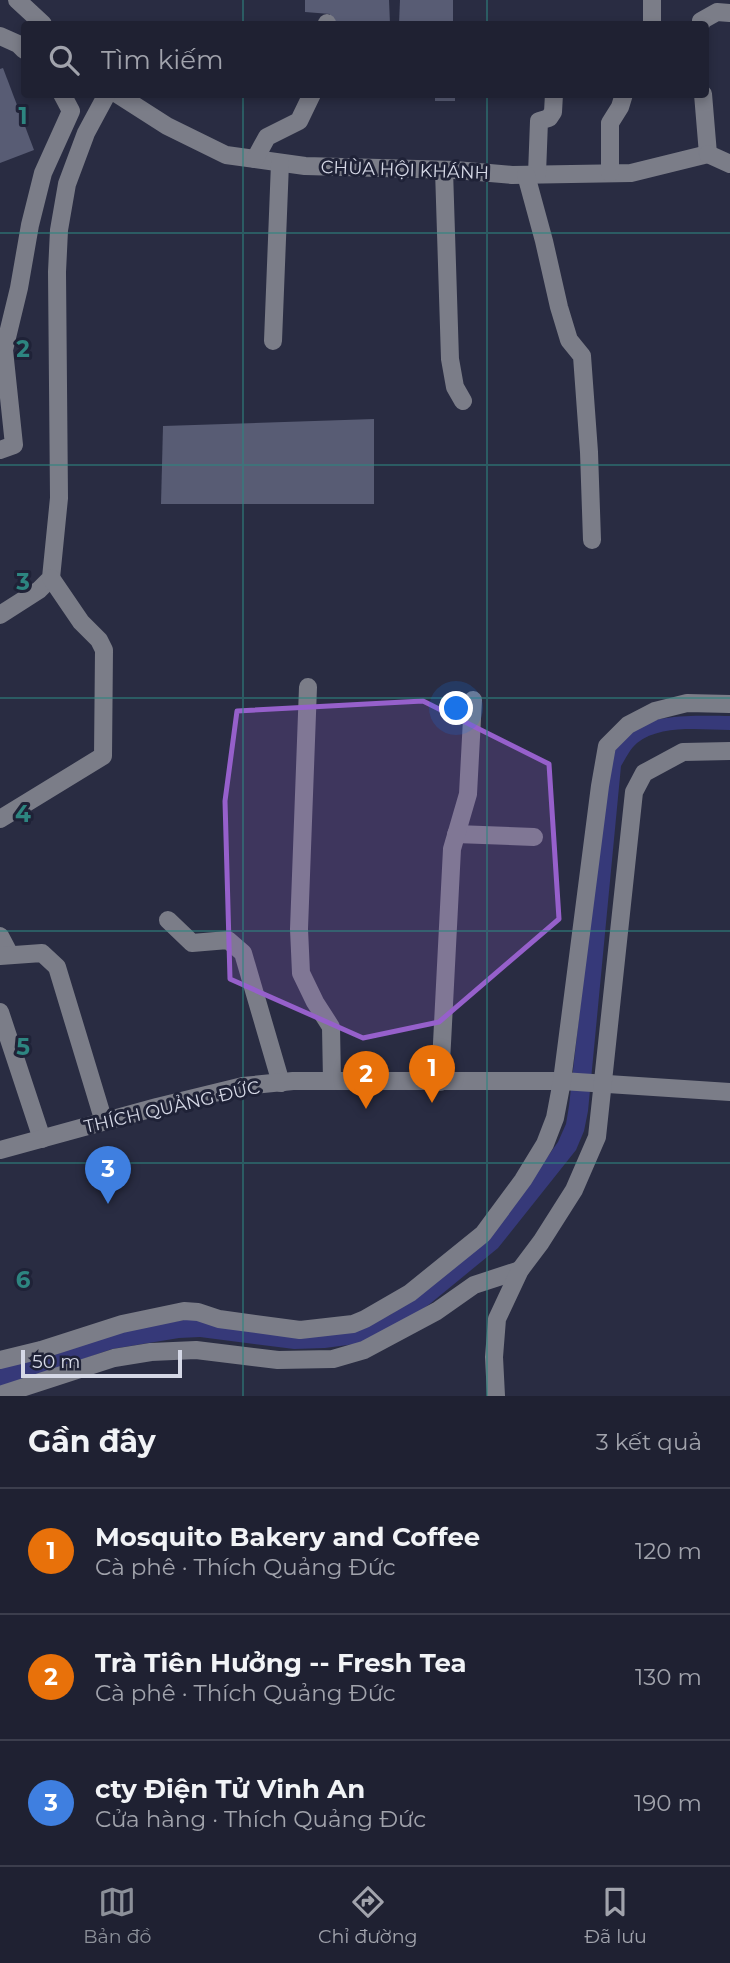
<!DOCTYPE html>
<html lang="vi">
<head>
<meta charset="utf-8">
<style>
	body { margin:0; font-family:Montserrat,sans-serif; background:#2c2e3e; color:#f1f3f6 }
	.scale { position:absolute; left:21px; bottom:18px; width:161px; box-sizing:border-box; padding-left:7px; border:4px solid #d5d8e6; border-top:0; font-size:19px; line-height:24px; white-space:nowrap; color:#d5d8e6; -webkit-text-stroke:5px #1f2237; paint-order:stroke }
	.you { position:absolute; left:457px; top:709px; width:24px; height:24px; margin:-18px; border:5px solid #fff; border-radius:50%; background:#1a73e8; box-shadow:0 0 0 10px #1a73e833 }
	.badge { display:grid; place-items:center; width:46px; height:46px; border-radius:50%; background:#8c9099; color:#fff; font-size:23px; font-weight:700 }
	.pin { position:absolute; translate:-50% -58px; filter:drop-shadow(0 2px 4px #0008) }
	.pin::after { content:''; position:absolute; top:37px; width:24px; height:21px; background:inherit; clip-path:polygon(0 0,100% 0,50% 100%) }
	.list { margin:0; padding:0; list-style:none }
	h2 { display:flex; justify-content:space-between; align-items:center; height:91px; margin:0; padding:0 28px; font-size:30px }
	h2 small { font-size:23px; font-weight:400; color:#a1a3ac }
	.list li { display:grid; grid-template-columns:46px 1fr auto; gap:21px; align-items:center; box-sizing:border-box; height:126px; padding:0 28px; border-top:2px solid #3c3e4d }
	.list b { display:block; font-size:26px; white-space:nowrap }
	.list p { margin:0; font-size:23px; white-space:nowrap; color:#a1a3ac }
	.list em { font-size:23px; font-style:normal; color:#a1a3ac }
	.icon { flex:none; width:38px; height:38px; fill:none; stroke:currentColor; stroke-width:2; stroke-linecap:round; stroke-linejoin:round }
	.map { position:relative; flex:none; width:730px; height:1396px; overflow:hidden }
	.search { position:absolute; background:#1f2132; box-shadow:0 4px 10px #0003; left:21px; right:21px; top:21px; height:77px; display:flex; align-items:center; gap:18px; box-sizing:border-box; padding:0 24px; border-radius:7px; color:#a1a3ac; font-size:26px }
	.sheet { height:469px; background:#1f2132 }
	nav { display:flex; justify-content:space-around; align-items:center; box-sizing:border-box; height:98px; border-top:2px solid #3c3e4d; background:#1f2132; font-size:19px; color:#a1a3ac }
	nav a { display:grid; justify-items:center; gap:4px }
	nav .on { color:#8c9099 }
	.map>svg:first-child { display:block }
	.water { fill:#363979 }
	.building { fill:#585c74 }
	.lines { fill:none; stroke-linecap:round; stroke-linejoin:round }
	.minor { stroke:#7b7d88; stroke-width:18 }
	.marked { fill:#9660cb; fill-opacity:0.2; stroke:#9660cb; stroke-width:5; stroke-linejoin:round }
	.grid { fill:none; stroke:#2d8580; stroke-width:2; stroke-opacity:0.55 }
	.labels { text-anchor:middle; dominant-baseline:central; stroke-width:6; stroke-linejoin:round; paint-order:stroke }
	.street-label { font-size:18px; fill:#d5d8e6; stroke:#1f2237 }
	.grid-label { font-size:23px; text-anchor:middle; font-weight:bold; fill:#2d8580; stroke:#1f2237; stroke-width:6; stroke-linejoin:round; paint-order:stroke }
</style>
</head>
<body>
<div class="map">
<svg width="730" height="1396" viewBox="0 0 730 1396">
	<rect width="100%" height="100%" fill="#292c42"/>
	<!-- water -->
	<path class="water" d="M730 716V730C702 730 661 724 637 743 630 749 626 758 621 766L588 1111 584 1131 576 1150 498 1248 431 1303 397 1328 355 1344 325 1348 294 1349 200 1337 179 1338 112 1349 0 1388V1367L55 1355 109 1333 190 1319 372 1323 390 1315 417 1294 506 1215 558 1142 566 1124 569 1106 608 758C615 750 621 740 629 732 649 713 703 716 730 716Z"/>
	<!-- building -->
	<g class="building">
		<path d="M305 0H389L390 24H330V14L305 12Z"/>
		<path d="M400 0H453V24H399Z"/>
		<path d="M3 68 34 150 0 163V69Z"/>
		<rect x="435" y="94" width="20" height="7"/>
		<path d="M374 419V504H161L163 426Z"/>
	</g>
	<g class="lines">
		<!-- minor -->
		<g class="minor">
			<path d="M17 0 43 24"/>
			<path d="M327 24V23"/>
			<path d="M652 24V0"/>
			<path d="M701 24V21L717 12 730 13"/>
			<path d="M0 36 18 44 24 50"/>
			<path d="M117 94 167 126 226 155 305 166 455 170 512 175 631 173 708 154"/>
			<path d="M703 94 708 154"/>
			<path d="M708 154 730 164"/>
			<path d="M255 159 267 137 299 121 312 94"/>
			<path d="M444 170 450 359 455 387 463 401"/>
			<path d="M610 173V123L620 107 624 94"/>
			<path d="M537 174 539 121 549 118 553 112 554 94"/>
			<path d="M526 175 544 241 559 307 569 340 582 356 589 452 592 540"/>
			<path d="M273 341 280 163"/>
			<path d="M0 450 14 445 4 350 19 288 30 225 43 173 71 111 62 94"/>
			<path d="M0 615 39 590 51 578 59 498 57 272 59 230 67 184 86 133 107 94"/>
			<path d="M308 687 299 929 301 973 315 1002 331 1027 332 1081"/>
			<path d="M0 819 103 756 104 650 99 640 81 622 51 578"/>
			<path d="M456 834 534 837"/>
			<path d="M168 920 192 943 228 940 243 953 281 1083"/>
			<path d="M0 936 10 955"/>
			<path d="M0 956 42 953 57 967 104 1122"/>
			<path d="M0 1012 42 1139"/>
			<path d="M440 1082 452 849 468 794 473 700"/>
			<path d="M0 1150 157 1107 243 1086 293 1081H562L730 1092"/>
			<path d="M0 1360 41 1350 122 1324 184 1311 198 1312 219 1319 300 1330 353 1324 365 1319 410 1293 483 1234 523 1180 545 1144 555 1118 562 1081 600 786 607 746 628 725 655 711 687 703 730 704"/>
			<path d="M0 1395 114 1358 151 1352 196 1350 278 1360 333 1359 364 1350 437 1311 474 1285 520 1270"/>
			<path d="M496 1396 494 1357 497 1319 520 1270 541 1242 574 1190 597 1137 634 792 644 773 683 752 730 751"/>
		</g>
	</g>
	<!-- marked area -->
	<path class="marked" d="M423 701 549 764 559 919 439 1022 363 1038 230 979 225 801 237 711Z"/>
	<!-- grid -->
	<path class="grid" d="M243 0V24M487 0V24M243 94V1396M487 94V1396M0 233H730M0 465H730M0 698H730M0 931H730M0 1163H730"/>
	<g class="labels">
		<!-- street labels -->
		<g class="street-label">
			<text transform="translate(405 170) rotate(2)">CHÙA HỘI KHÁNH</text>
			<text transform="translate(172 1107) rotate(-13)">THÍCH QUẢNG ĐỨC</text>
		</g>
	</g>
	<g class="grid-label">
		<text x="23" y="124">1</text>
		<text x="23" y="357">2</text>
		<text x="23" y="590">3</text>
		<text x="23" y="822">4</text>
		<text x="23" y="1055">5</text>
		<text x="23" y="1288">6</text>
	</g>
</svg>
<div class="scale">50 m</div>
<div class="you"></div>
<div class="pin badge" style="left:432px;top:1103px;background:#e8710a">1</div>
<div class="pin badge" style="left:366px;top:1109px;background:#e8710a">2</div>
<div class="pin badge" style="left:108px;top:1204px;background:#3f7fe0">3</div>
<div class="search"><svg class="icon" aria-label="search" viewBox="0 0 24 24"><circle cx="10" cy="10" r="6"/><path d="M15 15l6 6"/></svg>Tìm kiếm</div>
</div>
<section class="sheet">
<h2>Gần đây<small>3 kết quả</small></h2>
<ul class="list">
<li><span class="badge" style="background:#e8710a">1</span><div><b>Mosquito Bakery and Coffee</b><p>Cà phê · Thích Quảng Đức</p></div><em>120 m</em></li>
<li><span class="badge" style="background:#e8710a">2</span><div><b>Trà Tiên Hưởng -- Fresh Tea</b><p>Cà phê · Thích Quảng Đức</p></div><em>130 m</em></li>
<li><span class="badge" style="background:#3f7fe0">3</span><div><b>cty Điện Tử Vinh An</b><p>Cửa hàng · Thích Quảng Đức</p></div><em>190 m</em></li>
</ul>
</section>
<nav>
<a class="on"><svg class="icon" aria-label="map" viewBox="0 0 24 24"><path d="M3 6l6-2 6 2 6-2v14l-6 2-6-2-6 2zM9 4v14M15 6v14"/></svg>Bản đồ</a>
<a><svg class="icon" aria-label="directions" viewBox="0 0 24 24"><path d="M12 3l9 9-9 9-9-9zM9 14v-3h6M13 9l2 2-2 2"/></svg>Chỉ đường</a>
<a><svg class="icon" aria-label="saved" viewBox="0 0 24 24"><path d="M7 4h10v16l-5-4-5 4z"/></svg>Đã lưu</a>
</nav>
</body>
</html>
